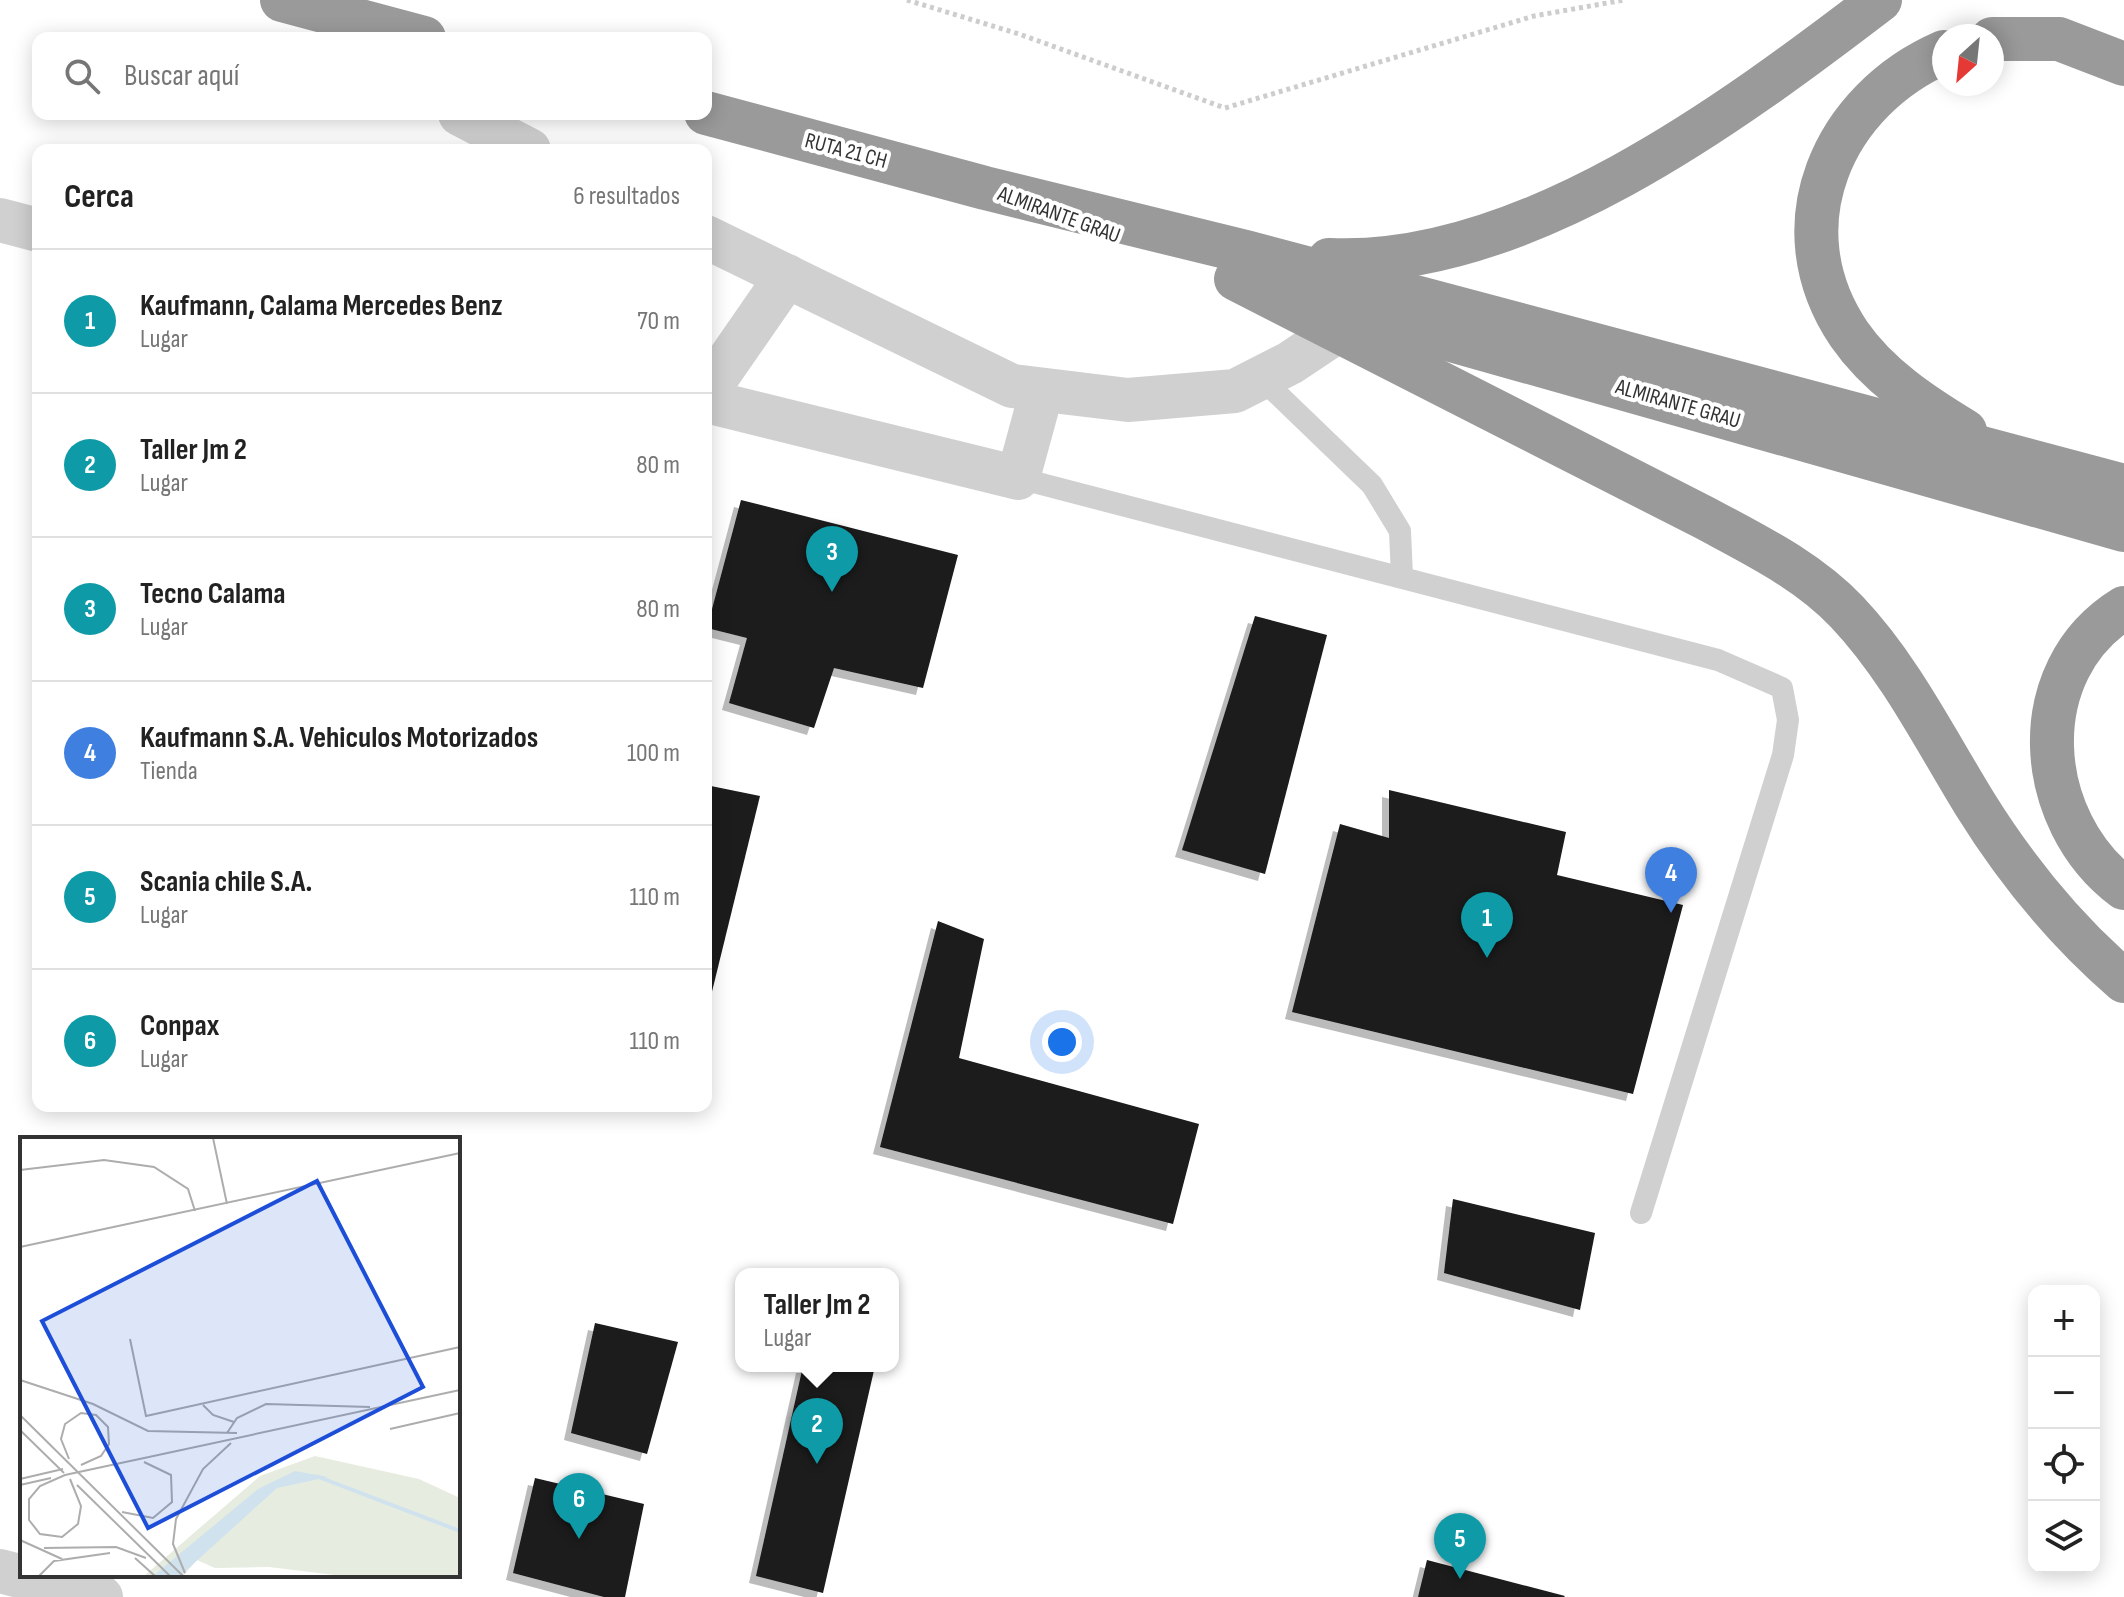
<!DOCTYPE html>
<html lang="es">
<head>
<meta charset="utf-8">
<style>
	body { margin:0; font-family:"Sofia Sans Condensed",sans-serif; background:#f6f6f6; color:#222 }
	.controls { position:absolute; right:24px; bottom:24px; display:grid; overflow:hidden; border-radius:16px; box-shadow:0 4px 20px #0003 }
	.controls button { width:72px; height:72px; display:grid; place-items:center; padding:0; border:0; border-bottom:2px solid #e0e0e0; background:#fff; color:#222; font:40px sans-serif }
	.compass { position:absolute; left:1932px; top:24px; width:72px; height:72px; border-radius:50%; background:#fff; box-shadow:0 4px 20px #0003; rotate:207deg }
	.you { position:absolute; left:1062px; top:1042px; width:28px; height:28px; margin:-20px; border:6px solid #fff; border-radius:50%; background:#1a73e8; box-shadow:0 0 0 12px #1a73e833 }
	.badge { display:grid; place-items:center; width:52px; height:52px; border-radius:50%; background:#2563eb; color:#fff; font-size:26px; font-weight:700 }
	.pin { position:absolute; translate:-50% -66px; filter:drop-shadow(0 2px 4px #0008) }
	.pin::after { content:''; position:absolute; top:42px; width:28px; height:24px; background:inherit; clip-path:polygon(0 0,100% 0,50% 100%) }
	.popup { position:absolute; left:735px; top:1268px; width:164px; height:104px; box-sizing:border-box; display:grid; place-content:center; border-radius:16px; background:#fff; filter:drop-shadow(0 2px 6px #0005); font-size:26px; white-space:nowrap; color:#767676 }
	.popup b { font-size:30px; color:#222 }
	.popup::after { content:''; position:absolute; left:50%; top:100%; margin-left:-16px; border:16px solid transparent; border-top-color:#fff }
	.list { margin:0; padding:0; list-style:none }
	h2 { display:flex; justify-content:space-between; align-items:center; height:104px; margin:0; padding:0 32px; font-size:34px }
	h2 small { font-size:26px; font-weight:400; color:#767676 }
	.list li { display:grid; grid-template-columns:52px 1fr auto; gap:24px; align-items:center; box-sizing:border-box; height:144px; padding:0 32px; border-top:2px solid #e0e0e0 }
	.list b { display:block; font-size:30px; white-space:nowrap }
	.list p { margin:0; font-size:26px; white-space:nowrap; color:#767676 }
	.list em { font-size:26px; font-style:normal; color:#767676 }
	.icon { flex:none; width:44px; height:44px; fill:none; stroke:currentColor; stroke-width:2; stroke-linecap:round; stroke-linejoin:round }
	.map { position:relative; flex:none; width:2124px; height:1597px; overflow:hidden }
	.search { position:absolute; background:#fff; box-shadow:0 4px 20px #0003; left:32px; top:32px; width:680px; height:88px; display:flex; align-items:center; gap:20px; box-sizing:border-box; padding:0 28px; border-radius:16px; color:#767676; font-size:30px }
	.panel { position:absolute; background:#fff; box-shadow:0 4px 20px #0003; left:32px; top:144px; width:680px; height:968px; border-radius:16px }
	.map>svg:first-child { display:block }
	.building { fill:#1a1a1a; filter:url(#shadow) }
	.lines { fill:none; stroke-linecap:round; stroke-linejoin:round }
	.path { stroke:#cdcdcd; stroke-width:5; stroke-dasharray:4 4; stroke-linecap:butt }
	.lane { stroke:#d0d0d0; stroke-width:22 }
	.street { stroke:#d0d0d0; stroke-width:44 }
	.highway { stroke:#9a9a9a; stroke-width:44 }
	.labels { text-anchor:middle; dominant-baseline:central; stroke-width:8; stroke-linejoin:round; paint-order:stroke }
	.street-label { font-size:22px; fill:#333; stroke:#fff }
	.inset-river { fill:none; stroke:#cfe2ee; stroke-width:4 }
	.inset-road { fill:none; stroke:#adadad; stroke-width:2 }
	.view { fill:#1d4ed8; fill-opacity:0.15; stroke:#1d4ed8; stroke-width:4 }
	.inset-edge { fill:none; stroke:#333; stroke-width:4 }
</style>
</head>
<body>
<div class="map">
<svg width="2124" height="1597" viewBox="0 0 2124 1597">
	<defs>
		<filter id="shadow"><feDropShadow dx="-7" dy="7" stdDeviation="0" flood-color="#0004"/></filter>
	</defs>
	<rect width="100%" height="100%" fill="#fff"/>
	<!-- building -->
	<g class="building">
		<path d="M741 500 958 555 923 688 834 668 814 728 729 703 747 638 707 628Z"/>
		<path d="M1255 616 1327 635 1265 874 1182 850Z"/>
		<path d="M706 785 760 796 707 1012H706Z"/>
		<path d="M1389 790 1566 832 1557 875 1683 905 1633 1094 1292 1012 1340 824 1389 838Z"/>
		<path d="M938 921 984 939 959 1058 1199 1124 1173 1224 880 1147Z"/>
		<path d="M1453 1199 1595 1233 1580 1310 1444 1273Z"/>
		<path d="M595 1323 678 1342 647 1454 571 1433Z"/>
		<path d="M803 1366H875L823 1593 756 1576Z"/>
		<path d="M535 1478 644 1504 625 1597H604L513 1573Z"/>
		<path d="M1427 1560 1565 1596 1564 1597H1418Z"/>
	</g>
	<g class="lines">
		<!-- path -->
		<path class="path" d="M907 0 1019 34 1225 108 1534 16 1624 0"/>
		<!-- lane -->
		<g class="lane">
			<path d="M1262 379 1372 485 1400 531 1402 577"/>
			<path d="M1018 478 1718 660 1782 688 1788 720 1783 755 1641 1213"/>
		</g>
		<!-- street -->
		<g class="street">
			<path d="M460 114 529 150"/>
			<path d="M0 220 38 230"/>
			<path d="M706 237 1012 386 1128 400 1235 391 1290 363 1338 331"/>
			<path d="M706 393 787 276"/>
			<path d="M706 401 1018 478 1042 390"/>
			<path d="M0 1571 101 1597"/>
		</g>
		<!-- highway -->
		<g class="highway">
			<path d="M282 0 424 38"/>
			<path d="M1992 39H2059L2124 64"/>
			<path d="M1944 52C1833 100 1776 226 1849 334 1878 376 1922 405 1965 431"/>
			<path d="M706 113 985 188 1246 252 2124 486"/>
			<path d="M1329 260C1523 269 1732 113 1880 0"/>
			<path d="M1236 279 1705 518C1755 545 1807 570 1847 612 1900 668 1935 739 1975 804 2016 870 2066 931 2124 981"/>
			<path d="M1310 300 2124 530"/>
			<path d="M2124 608C2022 671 2034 821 2124 888"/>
		</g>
	</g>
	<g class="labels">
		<!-- street labels -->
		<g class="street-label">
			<text transform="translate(846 151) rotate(15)">RUTA 21 CH</text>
			<text transform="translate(1059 215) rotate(20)">ALMIRANTE GRAU</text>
			<text transform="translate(1678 404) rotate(16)">ALMIRANTE GRAU</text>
		</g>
	</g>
	<!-- overview -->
	<g transform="translate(20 1137)">
		<rect width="440" height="440" fill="#fff"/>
		<path d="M295 319 399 342 440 361V439H323L249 430 195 431 177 423 163 439H124L240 339Z" fill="#e6ecdf"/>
		<path d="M275 334 308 340 257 351 160 439H133L238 352Z" fill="#cfe2ee"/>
		<path class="inset-river" d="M296 339 440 394"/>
		<path class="inset-road" d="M193 1 207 67M0 33 84 23 134 30 168 52 175 74M0 110 440 16M110 202 126 279 440 210M0 243 73 267 128 294 217 296M183 268 193 278 214 285M0 278 163 439M370 292 440 276M0 293 44 336M207 296 217 281 246 267 350 270M49 322 41 302 45 287 61 276 76 278 88 290 89 307 81 319 61 328M0 342 43 332M50 342 61 369 58 387 42 400 20 397 9 383V362L20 349 45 338 440 253M0 348 31 341M57 348 150 439M102 375 133 381 152 365 151 338 124 325M0 403 42 422M24 411 96 410 126 421M115 421 135 439M165 436 153 407 156 382 183 332 211 306M19 439 34 424 90 416"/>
		<path class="view" d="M297 44 403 250 128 391 22 184Z"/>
		<rect width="440" height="440" class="inset-edge"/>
	</g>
</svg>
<div class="controls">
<button>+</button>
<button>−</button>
<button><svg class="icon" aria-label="locate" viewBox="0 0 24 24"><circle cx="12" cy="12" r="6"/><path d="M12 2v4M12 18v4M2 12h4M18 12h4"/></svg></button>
<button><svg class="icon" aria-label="layers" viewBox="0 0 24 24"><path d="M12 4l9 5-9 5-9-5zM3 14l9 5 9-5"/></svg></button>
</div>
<svg class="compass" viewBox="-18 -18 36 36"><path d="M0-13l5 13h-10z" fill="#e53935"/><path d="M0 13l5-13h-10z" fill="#767676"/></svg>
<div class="you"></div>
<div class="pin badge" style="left:1487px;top:958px;background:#0f9aa8">1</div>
<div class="pin badge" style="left:817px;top:1464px;background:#0f9aa8">2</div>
<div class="popup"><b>Taller Jm 2</b>Lugar</div>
<div class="pin badge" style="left:832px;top:592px;background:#0f9aa8">3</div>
<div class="pin badge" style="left:1671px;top:913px;background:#3f7fe0">4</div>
<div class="pin badge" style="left:1460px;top:1579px;background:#0f9aa8">5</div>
<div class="pin badge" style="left:579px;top:1539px;background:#0f9aa8">6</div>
<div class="search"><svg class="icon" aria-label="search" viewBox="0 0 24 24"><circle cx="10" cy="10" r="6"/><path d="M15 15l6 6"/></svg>Buscar aquí</div>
<section class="panel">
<h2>Cerca<small>6 resultados</small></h2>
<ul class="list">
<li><span class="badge" style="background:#0f9aa8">1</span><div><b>Kaufmann, Calama Mercedes Benz</b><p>Lugar</p></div><em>70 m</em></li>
<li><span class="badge" style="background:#0f9aa8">2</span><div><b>Taller Jm 2</b><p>Lugar</p></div><em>80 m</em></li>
<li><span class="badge" style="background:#0f9aa8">3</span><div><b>Tecno Calama</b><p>Lugar</p></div><em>80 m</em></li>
<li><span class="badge" style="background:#3f7fe0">4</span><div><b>Kaufmann S.A. Vehiculos Motorizados</b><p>Tienda</p></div><em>100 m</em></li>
<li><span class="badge" style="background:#0f9aa8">5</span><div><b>Scania chile S.A.</b><p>Lugar</p></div><em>110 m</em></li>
<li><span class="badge" style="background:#0f9aa8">6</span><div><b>Conpax</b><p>Lugar</p></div><em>110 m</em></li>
</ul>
</section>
</div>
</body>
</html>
